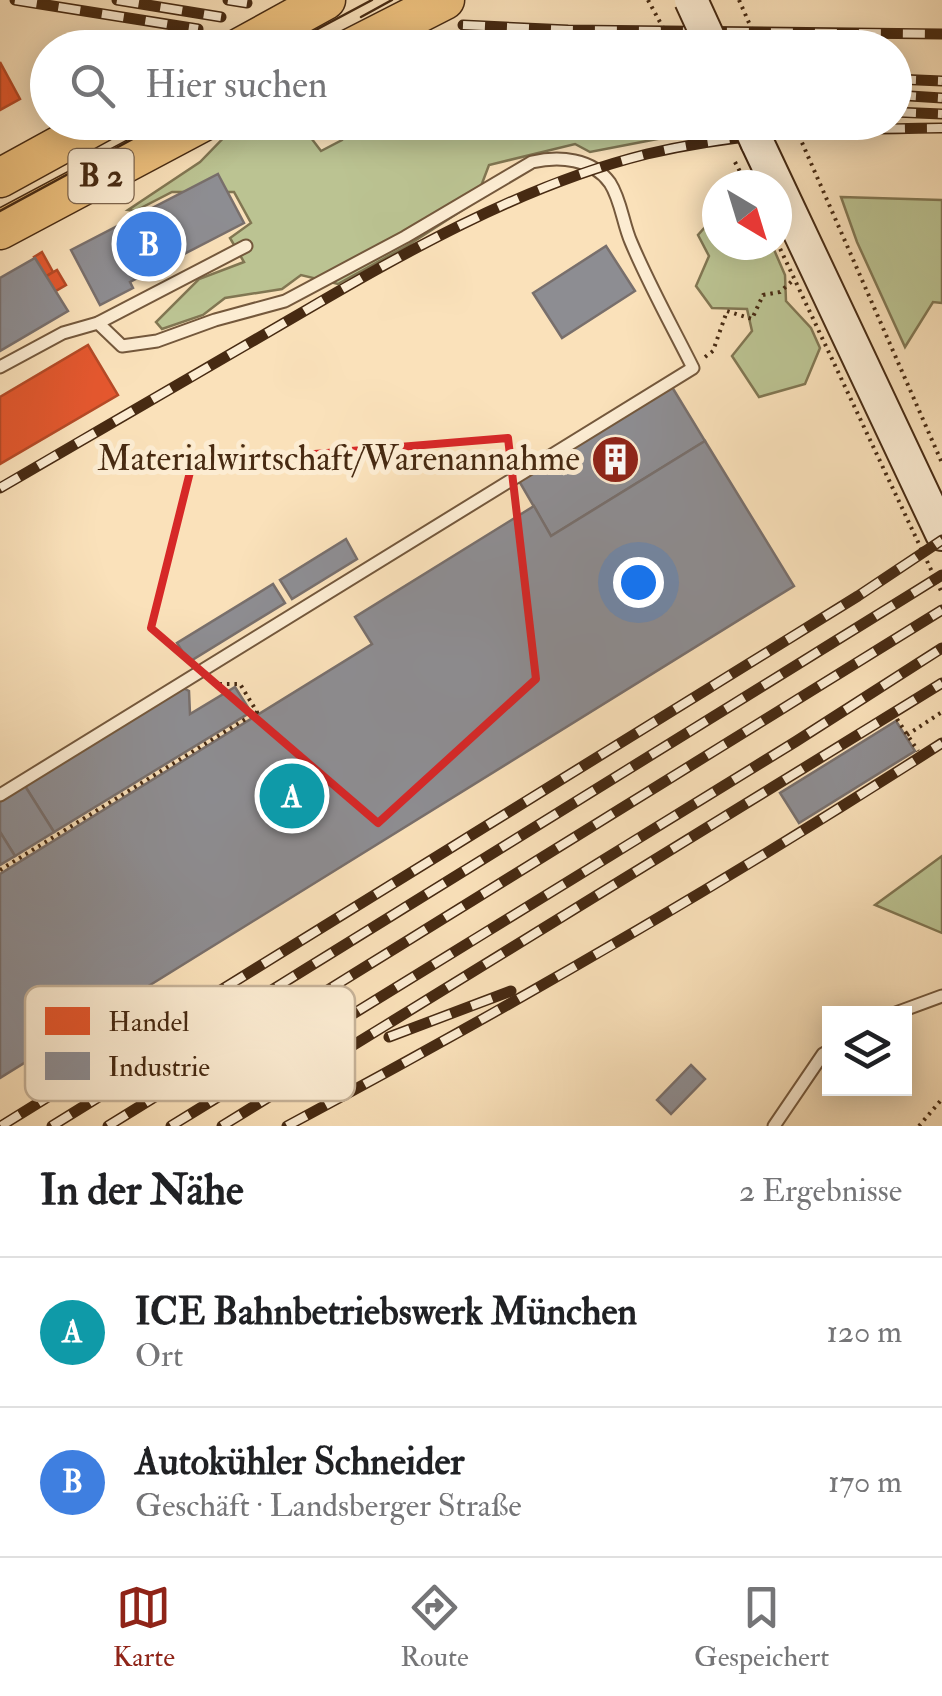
<!DOCTYPE html>
<html lang="de">
<head>
<meta charset="utf-8">
<style>
	body { margin:0; font-family:"IM FELL Double Pica",serif; background:#f2f2f2; color:#202124 }
	.controls { position:absolute; right:30px; bottom:30px; display:grid; overflow:hidden; border-radius:0px; box-shadow:0 5px 25px #0003 }
	.controls button { width:90px; height:90px; display:grid; place-items:center; padding:0; border:0; border-bottom:2px solid #e0e0e0; background:#fff; color:#202124; font:50px sans-serif }
	.compass { position:absolute; left:702px; top:170px; width:90px; height:90px; border-radius:50%; background:#fff; box-shadow:0 5px 25px #0003; rotate:142deg }
	.you { position:absolute; left:638px; top:582px; width:35px; height:35px; margin:-25px; border:8px solid #fff; border-radius:50%; background:#1a73e8; box-shadow:0 0 0 15px #1a73e833 }
	.badge { display:grid; place-items:center; width:65px; height:65px; border-radius:50%; background:#8f2418; color:#fff; font-size:32px; font-weight:700 }
	.pin { position:absolute; translate:-50% -50%; border:5px solid #fff; box-shadow:0 2px 10px #0006 }
	.list { margin:0; padding:0; list-style:none }
	h2 { display:flex; justify-content:space-between; align-items:center; height:130px; margin:0; padding:0 40px; font-size:42px }
	h2 small { font-size:32px; font-weight:400; color:#757577 }
	.list li { display:grid; grid-template-columns:65px 1fr auto; gap:30px; align-items:center; box-sizing:border-box; height:150px; padding:0 40px; border-top:2px solid #e0e0e0 }
	.list b { display:block; font-size:38px; white-space:nowrap }
	.list p { margin:0; font-size:32px; white-space:nowrap; color:#757577 }
	.list em { font-size:32px; font-style:normal; color:#757577 }
	.icon { flex:none; width:55px; height:55px; fill:none; stroke:currentColor; stroke-width:2; stroke-linecap:round; stroke-linejoin:round }
	.map { position:relative; flex:none; width:942px; height:1126px; overflow:hidden }
	.search { position:absolute; background:#fff; box-shadow:0 5px 25px #0003; left:30px; right:30px; top:30px; height:110px; display:flex; align-items:center; gap:25px; box-sizing:border-box; padding:0 35px; border-radius:55px; color:#757577; font-size:38px }
	.sheet { height:430px; background:#fff }
	nav { display:flex; justify-content:space-around; align-items:center; box-sizing:border-box; height:140px; border-top:2px solid #e0e0e0; background:#fff; font-size:28px; color:#757577 }
	nav a { display:grid; justify-items:center; gap:5px }
	nav .on { color:#8f2418 }
	.map>svg:first-child { display:block }
	.green { fill:#bbc392; stroke:#817652; stroke-width:2.5 }
	.shops { fill:#e4572e; stroke:#b54a26; stroke-width:2.5 }
	.industry { fill:#8d8d92; stroke:#786f6c; stroke-width:2.5 }
	.lines { fill:none; stroke-linecap:round; stroke-linejoin:round }
	.service-casing { stroke:#74583c; stroke-width:15 }
	.secondary-casing { stroke:#472a12; stroke-width:36 }
	.primary-casing { stroke:#472a12; stroke-width:41 }
	.path { stroke:#472a12; stroke-width:4; stroke-dasharray:2.5 5; stroke-linecap:butt }
	.service { stroke:#fcecd2; stroke-width:11 }
	.secondary { stroke:#fcecd2; stroke-width:32 }
	.primary { stroke:#edc07d; stroke-width:38 }
	.tram { stroke:#472a12; stroke-width:2.5 }
	.rail-casing { stroke:#472a12; stroke-width:11 }
	.rail { stroke:#fcecd2; stroke-width:8; stroke-dasharray:22; stroke-linecap:butt }
	.secondary-bridge-casing { stroke:#472a12; stroke-width:36; stroke-linecap:butt }
	.path-bridge { stroke:#472a12; stroke-width:4; stroke-dasharray:2.5 5; stroke-linecap:butt }
	.secondary-bridge { stroke:#fcecd2; stroke-width:32 }
	.marked { fill:none; stroke:#d62828; stroke-width:8; stroke-linejoin:round }
	.labels { text-anchor:middle; dominant-baseline:central; stroke-width:10; stroke-linejoin:round; paint-order:stroke }
	.shield { fill:#fcecd2; stroke:#7d644c; stroke-width:2.5 }
	.shield-label { font-size:32px; font-weight:bold; fill:#472a12 }
	.poi-label { font-size:35px; fill:#472a12; stroke:#fcecd2; text-anchor:end }
	.key { fill:#fcecd2; stroke:#c6b298; stroke-width:2.5 }
	.key-label { font-size:28px; fill:#472a12 }
</style>
</head>
<body>
<div class="map">
<svg width="942" height="1126" viewBox="0 0 942 1126">
	<rect width="100%" height="100%" fill="#fae1ba"/>
	<filter id="stains"><feTurbulence type="fractalNoise" baseFrequency=".002" numOctaves="4"/><feColorMatrix values="0 0 0 0 .2 0 0 0 0 .09 0 0 0 0 .02 0 0 0 .5 -.17"/></filter>
	<radialGradient id="worn" r=".72"><stop offset=".6" stop-color="#630" stop-opacity="0"/><stop offset="1" stop-color="#630" stop-opacity=".3"/></radialGradient>
	<!-- green -->
	<g class="green">
		<path d="M699 122 704 130 590 152 575 144 489 165 475 202 410 244 338 284 301 275 282 289 225 298 203 315 162 329 156 322 199 279 244 262 230 238 251 223 234 192H172L135 211 128 210 200 162 238 123H274L305 130 321 151 342 140 341 123Z"/>
		<path d="M841 197 942 200V303L933 302 905 347 857 242Z"/>
		<path d="M714 217H717V245H772L785 275 786 301 811 328 820 348 805 384 759 397 732 356 752 331 747 309 712 308 696 286 709 256 698 235Z"/>
		<path d="M942 856V933L875 905Z"/>
	</g>
	<!-- shops -->
	<g class="shops">
		<path d="M0 62 20 99 0 110Z"/>
		<path d="M42 252 53 272 45 277 34 257Z"/>
		<path d="M57 270 66 285 54 292 45 277Z"/>
		<path d="M88 345 118 395 0 464V397Z"/>
	</g>
	<!-- industry -->
	<g class="industry">
		<path d="M218 174 244 223 130 282 133 288 100 305 71 250Z"/>
		<path d="M606 246 635 291 562 338 533 293Z"/>
		<path d="M35 258 68 311 0 351V278Z"/>
		<path d="M672 387 705 441 551 536 519 481Z"/>
		<path d="M705 441 794 586 0 1078V874L372 644 355 617 534 506 551 536Z"/>
		<path d="M346 539 357 559 292 599 280 580Z"/>
		<path d="M273 584 285 603 189 662 177 643Z"/>
		<path d="M235 687 251 712 54 832 25 786 183 688 189 691 190 714Z"/>
		<path d="M896 721 915 751 799 823 780 793Z"/>
		<path d="M25 786 54 832 15 856 0 832V802Z"/>
		<path d="M0 832 15 856 0 865Z"/>
		<path d="M691 1065 705 1079 671 1114 657 1100Z"/>
	</g>
	<g class="lines">
		<defs>
			<g id="service">
				<path d="M0 367 63 333 98 323 246 246"/>
				<path d="M0 795 693 368C672 326 649 285 631 242 623 224 621 200 610 183 592 158 559 156 532 162L405 237 285 301 215 320 157 341 122 346 98 323"/>
				<path d="M893 1014 942 996"/>
				<path d="M774 1126 823 1054 830 1050"/>
			</g>
			<path id="secondary" d="M757 142 942 534"/>
			<g id="primary">
				<path d="M239 48 326 0"/>
				<path d="M351 48 445 0"/>
				<path d="M0 178 102 122"/>
				<path d="M0 230 203 122"/>
			</g>
		</defs>
		<!-- service casing -->
		<use href="#service" class="service-casing"/>
		<!-- secondary casing -->
		<use href="#secondary" class="secondary-casing"/>
		<!-- primary casing -->
		<use href="#primary" class="primary-casing"/>
		<!-- path -->
		<g class="path">
			<path d="M705 357 713 351 727 311 752 319 763 295 780 292 792 281"/>
			<path d="M897 719 918 751"/>
			<path d="M907 735 942 712"/>
			<path d="M0 870 257 712 240 684H213"/>
			<path d="M919 1126 942 1099"/>
		</g>
		<!-- service -->
		<use href="#service" class="service"/>
		<!-- secondary -->
		<use href="#secondary" class="secondary"/>
		<!-- primary -->
		<use href="#primary" class="primary"/>
		<!-- tram -->
		<g class="tram">
			<path d="M361 17 392 0"/>
			<path d="M282 48 372 0"/>
			<path d="M0 211 164 122"/>
		</g>
		<defs>
			<g id="rail">
				<path d="M15 0 198 29"/>
				<path d="M117 0 221 17"/>
				<path d="M228 0 247 3"/>
				<path d="M463 25 568 30 942 34"/>
				<path d="M441 36 547 48"/>
				<path d="M894 79 942 81"/>
				<path d="M894 95 942 98"/>
				<path d="M894 112 942 114"/>
				<path d="M0 488C96 432 193 376 289 320 402 254 519 186 647 154 744 131 843 129 942 128"/>
				<path d="M389 1037 511 991"/>
				<path d="M1 1126 858 596 942 540"/>
				<path d="M52 1126 942 575"/>
				<path d="M108 1126 942 610"/>
				<path d="M171 1126 795 742 942 648"/>
				<path d="M222 1126 942 683"/>
				<path d="M287 1126C510 1007 729 880 942 743"/>
			</g>
		</defs>
		<!-- rail casing -->
		<use href="#rail" class="rail-casing"/>
		<!-- rail -->
		<use href="#rail" class="rail"/>
		<defs>
			<g id="secondary-bridge">
				<path d="M691 0 713 48"/>
				<path d="M748 122 757 142"/>
			</g>
		</defs>
		<!-- secondary-bridge casing -->
		<use href="#secondary-bridge" class="secondary-bridge-casing"/>
		<!-- path-bridge -->
		<g class="path-bridge">
			<path d="M648 0 674 48"/>
			<path d="M739 0 760 48"/>
			<path d="M714 122 721 136"/>
			<path d="M793 122 942 463"/>
			<path d="M735 162 747 185"/>
			<path d="M777 242 942 593"/>
		</g>
		<!-- secondary-bridge -->
		<use href="#secondary-bridge" class="secondary-bridge"/>
	</g>
	<!-- marked area -->
	<path class="marked" d="M508 438 536 679 378 823 151 628 192 464Z"/>
	<!-- icons -->
	<defs>
		<symbol id="building-disc" viewBox="-11 -11 22 22"><circle r="9.5" fill="#8f2418" stroke="#fcecd2"/><path d="M-4-6H4V6H1V3H-1V6H-4ZM-2.5-4.3h1.7v1.8h-1.7ZM.8-4.3h1.7v1.8H.8ZM-2.5-1h1.7V.8h-1.7ZM.8-1h1.7V.8H.8Z" fill="#fff"/></symbol>
	</defs>
	<g fill-rule="evenodd">
		<use href="#building-disc" x="588" y="432" width="55" height="55"/>
	</g>
	<g class="labels">
		<!-- shield labels -->
		<rect class="shield" x="68.5" y="149" width="65" height="54" rx="8"/>
		<g class="shield-label">
			<text x="101" y="176">B 2</text>
		</g>
		<!-- poi labels -->
		<g class="poi-label">
			<text x="580" y="459">Materialwirtschaft/Warenannahme</text>
		</g>
	</g>
	<!-- legend -->
	<rect x="25" y="986" width="330" height="115" rx="15" class="key"/>
	<rect x="45" y="1007" width="45" height="28" fill="#e4572e"/>
	<rect x="45" y="1052" width="45" height="28" fill="#8d8d92"/>
	<g class="key-label">
		<text x="108" y="1031">Handel</text>
		<text x="108" y="1076">Industrie</text>
	</g>
	<rect width="100%" height="100%" filter="url(#stains)"/>
	<rect width="100%" height="100%" fill="url(#worn)"/>
</svg>
<div class="controls">
<button><svg class="icon" aria-label="layers" viewBox="0 0 24 24"><path d="M12 4l9 5-9 5-9-5zM3 14l9 5 9-5"/></svg></button>
</div>
<svg class="compass" viewBox="-18 -18 36 36"><path d="M0-13l5 13h-10z" fill="#e53935"/><path d="M0 13l5-13h-10z" fill="#757577"/></svg>
<div class="you"></div>
<div class="pin badge" style="left:292px;top:796px;background:#0f9aa8">A</div>
<div class="pin badge" style="left:149px;top:244px;background:#3f7fe0">B</div>
<div class="search"><svg class="icon" aria-label="search" viewBox="0 0 24 24"><circle cx="10" cy="10" r="6"/><path d="M15 15l6 6"/></svg>Hier suchen</div>
</div>
<section class="sheet">
<h2>In der Nähe<small>2 Ergebnisse</small></h2>
<ul class="list">
<li><span class="badge" style="background:#0f9aa8">A</span><div><b>ICE Bahnbetriebswerk München</b><p>Ort</p></div><em>120 m</em></li>
<li><span class="badge" style="background:#3f7fe0">B</span><div><b>Autokühler Schneider</b><p>Geschäft · Landsberger Straße</p></div><em>170 m</em></li>
</ul>
</section>
<nav>
<a class="on"><svg class="icon" aria-label="map" viewBox="0 0 24 24"><path d="M3 6l6-2 6 2 6-2v14l-6 2-6-2-6 2zM9 4v14M15 6v14"/></svg>Karte</a>
<a><svg class="icon" aria-label="directions" viewBox="0 0 24 24"><path d="M12 3l9 9-9 9-9-9zM9 14v-3h6M13 9l2 2-2 2"/></svg>Route</a>
<a><svg class="icon" aria-label="saved" viewBox="0 0 24 24"><path d="M7 4h10v16l-5-4-5 4z"/></svg>Gespeichert</a>
</nav>
</body>
</html>
